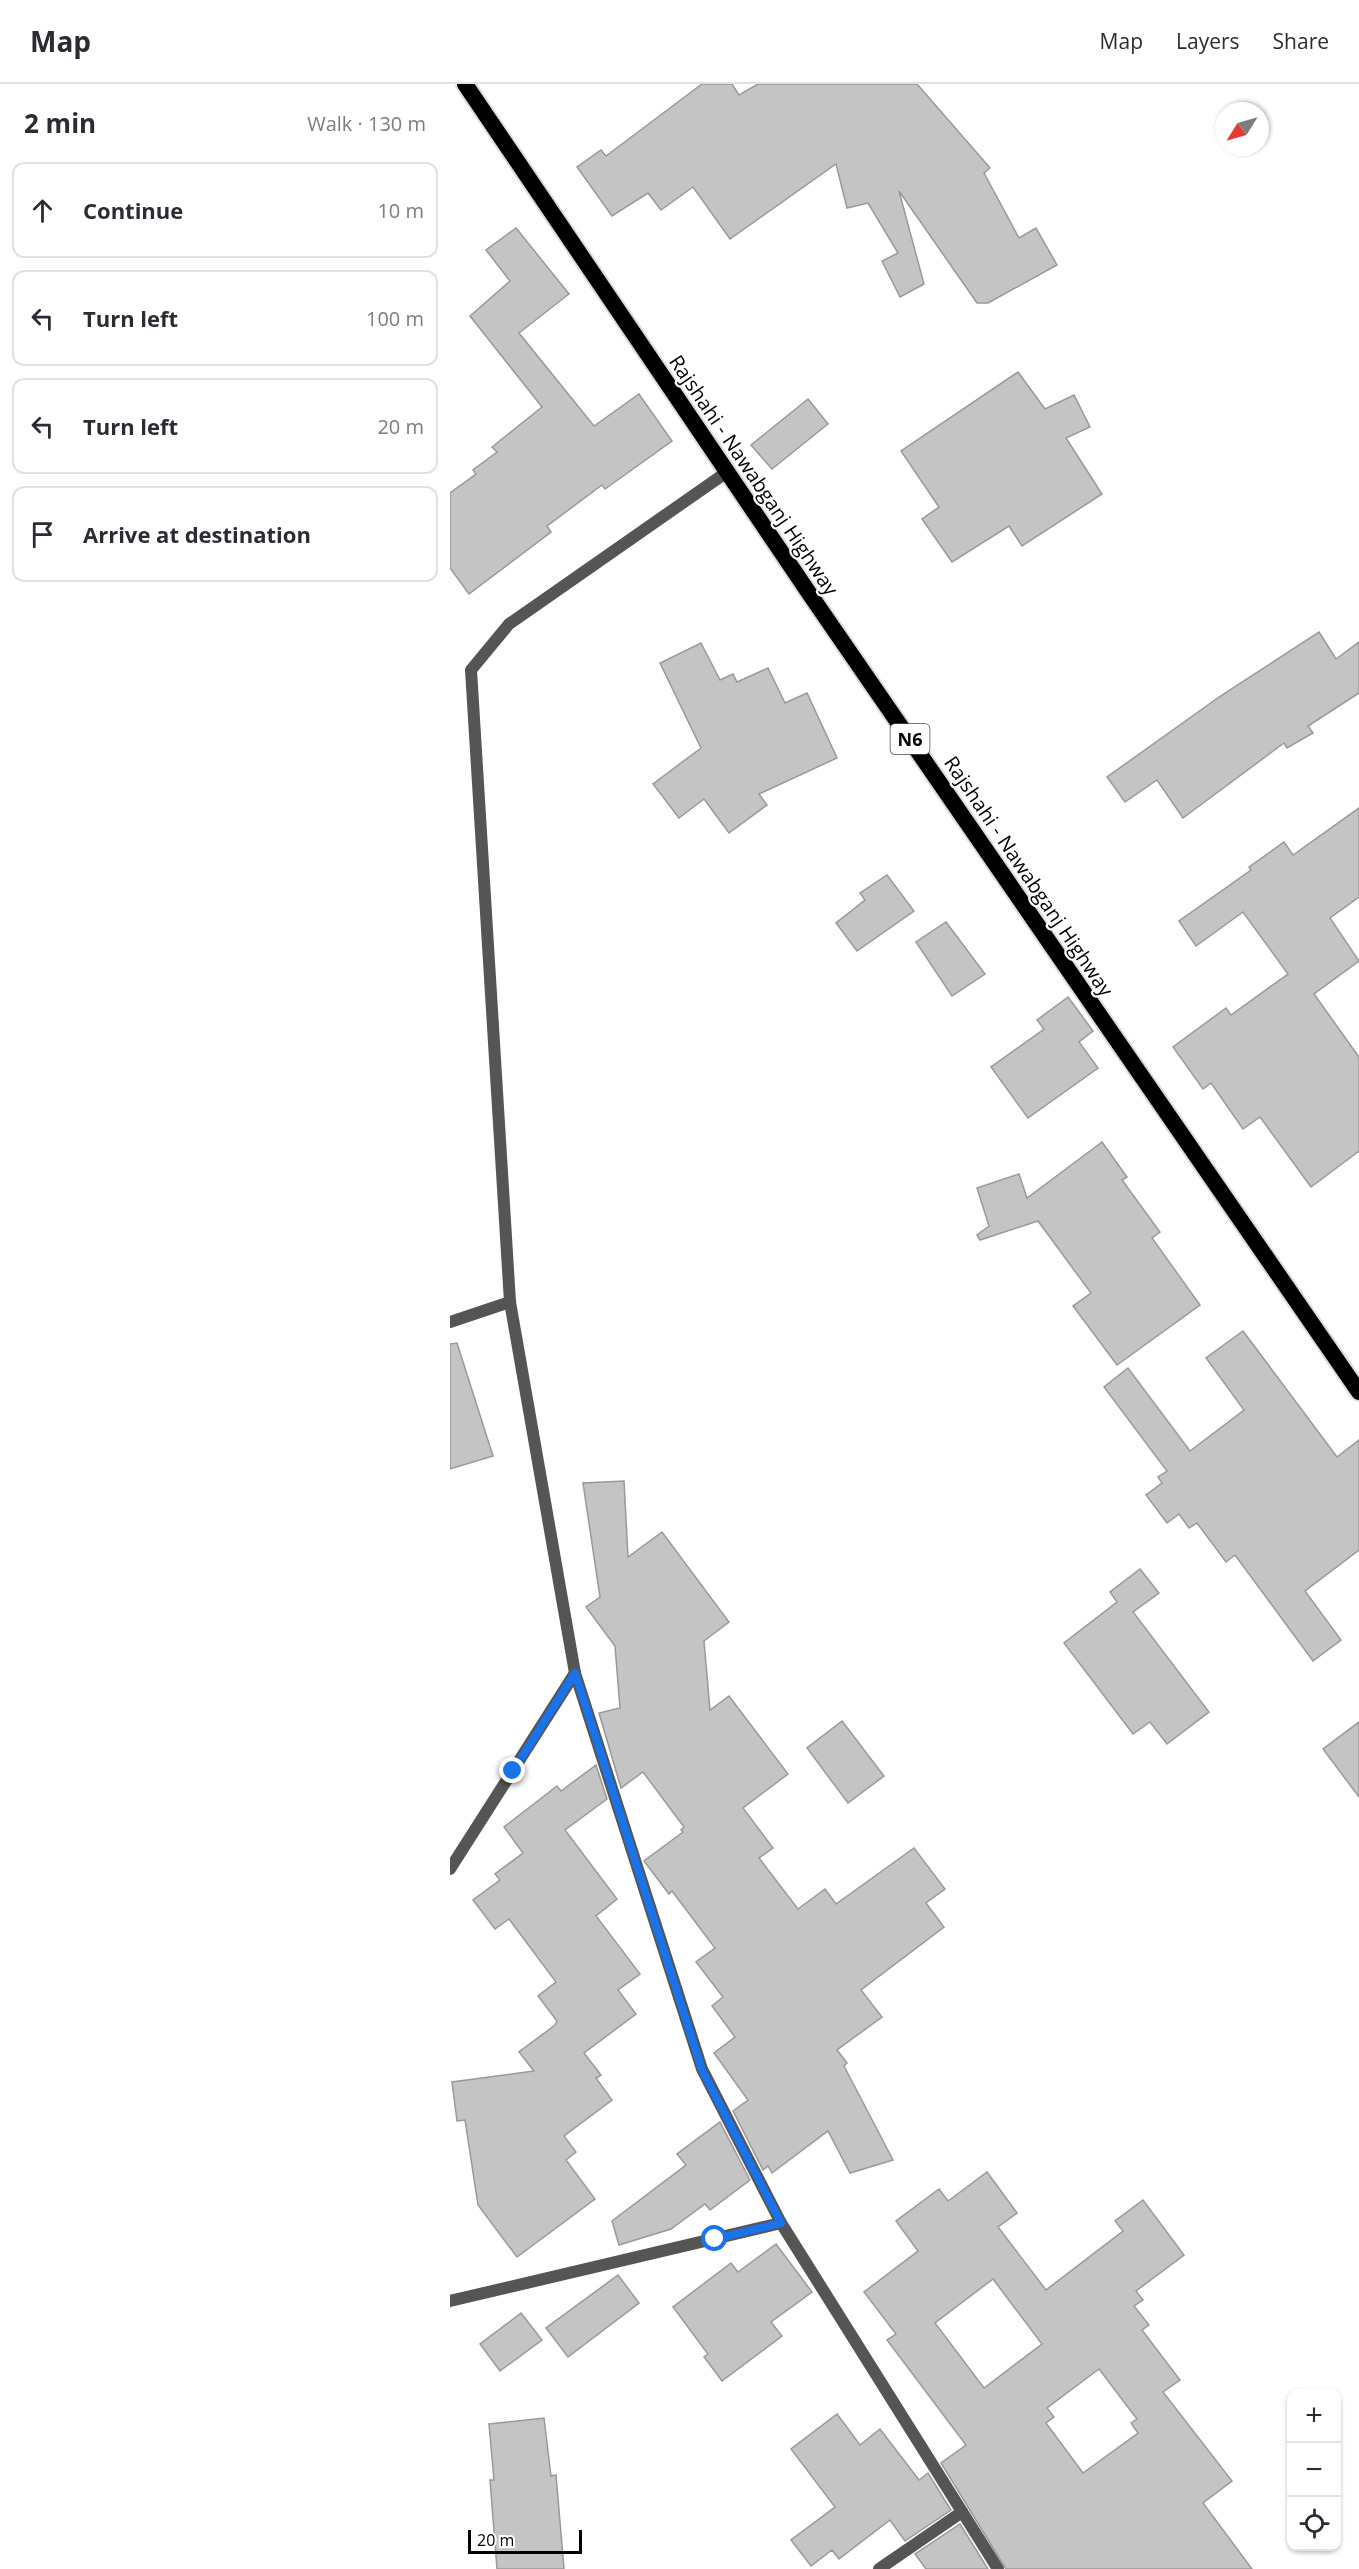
<!DOCTYPE html>
<html lang="en">
<head>
<meta charset="utf-8">
<style>
	body { margin:0; font-family:"Open Sans",sans-serif; background:#f2f2f3; color:#2b2b33 }
	.controls { position:absolute; right:18px; bottom:18px; display:grid; overflow:hidden; border-radius:12px; box-shadow:0 2px 4px #0004 }
	.controls button { width:54px; height:54px; display:grid; place-items:center; padding:0; border:0; border-bottom:2px solid #e1e1e2; background:#fff; color:#2b2b33; font:30px sans-serif }
	.compass { position:absolute; left:765px; top:18px; width:54px; height:54px; border-radius:50%; background:#fff; box-shadow:0 2px 4px #0004; rotate:233deg }
	.scale { position:absolute; left:18px; bottom:15px; width:114px; box-sizing:border-box; padding-left:6px; border:3px solid #000; border-top:0; font-size:16px; line-height:21px; white-space:nowrap; color:#000; -webkit-text-stroke:4px #fff; paint-order:stroke }
	.stop { position:absolute; width:18px; height:18px; margin:-14px; border:4px solid #1a73e8; border-radius:50%; background:#fff }
	.stop.end { background:#1a73e8; border-color:#fff; box-shadow:0 2px 6px #0008 }
	.list { margin:0; padding:0; list-style:none }
	h2 { display:flex; justify-content:space-between; align-items:center; height:78px; margin:0; padding:0 24px; font-size:26px }
	h2 small { font-size:20px; font-weight:400; color:#7c7c81 }
	.list li { display:grid; grid-template-columns:39px 1fr auto; gap:18px; align-items:center; box-sizing:border-box; height:96px; margin:0 12px 12px; padding:0 12px; border:2px solid #e1e1e2; border-radius:12px }
	.list b { display:block; font-size:22px; white-space:nowrap }
	.list em { font-size:20px; font-style:normal; color:#7c7c81 }
	.icon { flex:none; width:33px; height:33px; fill:none; stroke:currentColor; stroke-width:2; stroke-linecap:round; stroke-linejoin:round }
	.map { position:relative; flex:none; width:909px; height:2485px; overflow:hidden }
	header { display:flex; align-items:center; gap:36px; box-sizing:border-box; height:84px; padding:0 30px; background:#fff; border-bottom:2px solid #e1e1e2 }
	header strong { font-size:28px }
	nav { display:flex; gap:33px; margin-inline-start:auto; font-size:21px }
	main { display:flex }
	aside { flex:1; background:#fff }
	.map>svg:first-child { display:block }
	.building { fill:#c4c4c4; stroke:#999; stroke-width:1.5; fill-rule:evenodd }
	.lines { fill:none; stroke-linecap:round; stroke-linejoin:round }
	.trunk-casing { stroke:#dbdbdb; stroke-width:20 }
	.minor { stroke:#555; stroke-width:12 }
	.trunk { stroke:#000; stroke-width:16 }
	.route { stroke:#1a73e8; stroke-width:8 }
	.labels { text-anchor:middle; dominant-baseline:central; stroke-width:4.5; stroke-linejoin:round; paint-order:stroke }
	.shield { fill:#fff; stroke:#4c4c4c; stroke-width:1.5 }
	.shield-label { font-size:18px; font-weight:bold; fill:#000 }
	.street-label { font-size:20px; fill:#000; stroke:#fff }
</style>
</head>
<body>
<header>
<strong>Map</strong>
<nav><a>Map</a><a>Layers</a><a>Share</a></nav>
</header>
<main>
<aside>
<h2>2 min<small>Walk · 130 m</small></h2>
<ul class="list">
<li><svg class="icon" aria-label="ahead" viewBox="0 0 24 24"><path d="M12 20V5M6 11l6-6 6 6"/></svg><div><b>Continue</b></div><em>10 m</em></li>
<li><svg class="icon" aria-label="left" viewBox="0 0 24 24"><path d="M17 20v-9H6M10 6l-5 5 5 5"/></svg><div><b>Turn left</b></div><em>100 m</em></li>
<li><svg class="icon" aria-label="left" viewBox="0 0 24 24"><path d="M17 20v-9H6M10 6l-5 5 5 5"/></svg><div><b>Turn left</b></div><em>20 m</em></li>
<li><svg class="icon" aria-label="arrive" viewBox="0 0 24 24"><path d="M6 21V4h12l-3 4 3 4H6"/></svg><div><b>Arrive at destination</b></div></li>
</ul>
</aside>
<div class="map">
<svg width="909" height="2485" viewBox="0 0 909 2485">
	<rect width="100%" height="100%" fill="#fff"/>
	<!-- building -->
	<g class="building">
		<path d="M252 0H282L289 11 308 0H467L540 84 534 89 569 154 586 144 607 181 538 219H527L449 107 474 200 450 213 432 177 448 169 418 119 397 124 386 80 280 155 243 103 211 126 198 109 162 132 127 83 151 66 156 72Z"/>
		<path d="M66 144 119 210 69 249 144 342 189 310 222 357 155 405 152 401 97 442 101 448 19 510 0 484V409L26 390 23 386 47 368 42 363 92 323 20 232 60 197 36 166Z"/>
		<path d="M568 288 595 325 624 311 640 343 616 354 652 410 572 462 559 442 502 478 472 435 489 423 451 367Z"/>
		<path d="M358 315 378 340 322 385 301 361Z"/>
		<path d="M869 548 886 575 909 558V609L858 642 863 649 837 664 834 659 733 734 707 696 675 718 657 693 769 613Z"/>
		<path d="M251 559 270 596 283 590 287 598 318 584 335 619 357 609 387 674 309 710 317 721 279 749 254 715 229 734 203 700 251 664 210 579Z"/>
		<path d="M909 724V813L880 834 909 877 864 910 909 973V1067L861 1103 810 1033 793 1045 761 999 753 1005 723 963 776 924 781 931 838 890 793 828 746 862 729 837 801 786 799 783 834 758 843 771Z"/>
		<path d="M437 791 464 827 407 867 386 839 415 816 410 809Z"/>
		<path d="M496 838 535 890 502 912 466 858Z"/>
		<path d="M618 913 643 947 629 958 648 984 578 1034 541 983 594 945 587 936Z"/>
		<path d="M652 1058 677 1093 672 1096 710 1148 702 1154 750 1221 667 1281 623 1222 641 1209 588 1137 530 1156 527 1151 539 1142 527 1104 569 1090 577 1114Z"/>
		<path d="M793 1247 887 1373 909 1356V1466L855 1507 891 1556 863 1577 785 1471 776 1478 747 1439 739 1444 729 1430 717 1439 696 1411 712 1399 708 1393 717 1387 654 1303 678 1284 740 1367 794 1326 756 1274Z"/>
		<path d="M7 1259 43 1372 0 1385V1260Z"/>
		<path d="M174 1397 178 1473 212 1448 279 1538 254 1557 260 1626 279 1612 338 1690 293 1724 323 1764 309 1774 348 1825 375 1805 386 1820 464 1764 495 1805 476 1819 494 1843 411 1906 432 1933 387 1966 397 1979 394 1982 443 2076 400 2089 378 2047 322 2089 318 2082 313 2086 283 2027 298 2016 264 1969 285 1953 262 1922 273 1913 246 1878 265 1864 222 1807 219 1810 194 1777 233 1748 231 1746 234 1743 193 1688 171 1704 149 1629 170 1624 165 1562 136 1523 150 1513 133 1399Z"/>
		<path d="M690 1485 709 1509 683 1528 759 1628 717 1660 700 1638 683 1650 614 1559 667 1518 660 1508Z"/>
		<path d="M392 1637 434 1692 398 1719 357 1664Z"/>
		<path d="M909 1638V1713L873 1665Z"/>
		<path d="M146 1681 157 1715 115 1746 167 1815 146 1832 190 1890 168 1906 186 1930 134 1969 151 1991 146 1994 162 2016 114 2052 126 2068 116 2076 145 2115 67 2173 28 2121 15 2036 7 2037 2 1998 84 1987 69 1968 105 1941 107 1937 88 1912 106 1898 59 1835 45 1845 23 1816 50 1796 45 1790 73 1769 54 1743 107 1702 111 1707Z"/>
		<path d="M270 2038 300 2096 260 2126 255 2120 221 2145 169 2161 162 2137 236 2081 227 2070Z"/>
		<path d="M537 2088 567 2129 548 2143 596 2206 673 2147 665 2137 693 2116 734 2171 686 2207 693 2216 684 2222 699 2241 692 2246 730 2296 713 2308 782 2397 753 2419 802 2485H556L491 2379 516 2361 437 2256 446 2250 414 2208 468 2167 446 2137 489 2105 498 2117ZM543 2195 592 2260 534 2304 485 2239ZM649 2285 687 2335 681 2339 688 2349 633 2389 596 2339 604 2333 597 2324Z"/>
		<path d="M326 2160 362 2208 321 2238 332 2252 272 2297 254 2273 258 2270 223 2223 281 2179 288 2188Z"/>
		<path d="M168 2191 189 2219 118 2273 96 2244Z"/>
		<path d="M71 2229 92 2256 50 2287 30 2260Z"/>
		<path d="M387 2330 410 2361 430 2345 469 2396 478 2389 501 2426 455 2457 440 2436 389 2475 382 2466 361 2482 341 2456 385 2423 341 2365Z"/>
		<path d="M94 2334 101 2392 106 2391 114 2485H47L40 2396H44L39 2340Z"/>
		<path d="M510 2440 538 2485H476L465 2470Z"/>
	</g>
	<g class="lines">
		<defs>
			<path id="trunk" d="M15 0 361 512 909 1308"/>
		</defs>
		<!-- trunk casing -->
		<use href="#trunk" class="trunk-casing"/>
		<!-- minor -->
		<g class="minor">
			<path d="M277 388 59 540 21 586 60 1218 125 1589 252 1985 331 2139 548 2485"/>
			<path d="M0 1238 60 1218"/>
			<path d="M0 1785 125 1589"/>
			<path d="M0 2217 331 2139"/>
			<path d="M429 2485 512 2428"/>
		</g>
		<!-- trunk -->
		<use href="#trunk" class="trunk"/>
	</g>
	<g class="lines">
		<!-- route -->
		<path class="route" d="M63 1687 125 1589 252 1986 331 2139 265 2155"/>
	</g>
	<g class="labels">
		<!-- shield labels -->
		<rect class="shield" x="440.5" y="640" width="39" height="30" rx="4.5"/>
		<g class="shield-label">
			<text x="460" y="655">N6</text>
		</g>
		<!-- street labels -->
		<g class="street-label">
			<text transform="translate(304 391) rotate(56)">Rajshahi - Nawabganj Highway</text>
			<text transform="translate(579 792) rotate(56)">Rajshahi - Nawabganj Highway</text>
		</g>
	</g>
</svg>
<div class="controls">
<button>+</button>
<button>−</button>
<button><svg class="icon" aria-label="locate" viewBox="0 0 24 24"><circle cx="12" cy="12" r="6"/><path d="M12 2v4M12 18v4M2 12h4M18 12h4"/></svg></button>
</div>
<svg class="compass" viewBox="-18 -18 36 36"><path d="M0-13l5 13h-10z" fill="#e53935"/><path d="M0 13l5-13h-10z" fill="#7c7c81"/></svg>
<div class="scale">20 m</div>
<div class="stop" style="left:265px;top:2155px"></div>
<div class="stop end" style="left:63px;top:1687px"></div>
</div>
</main>
</body>
</html>
